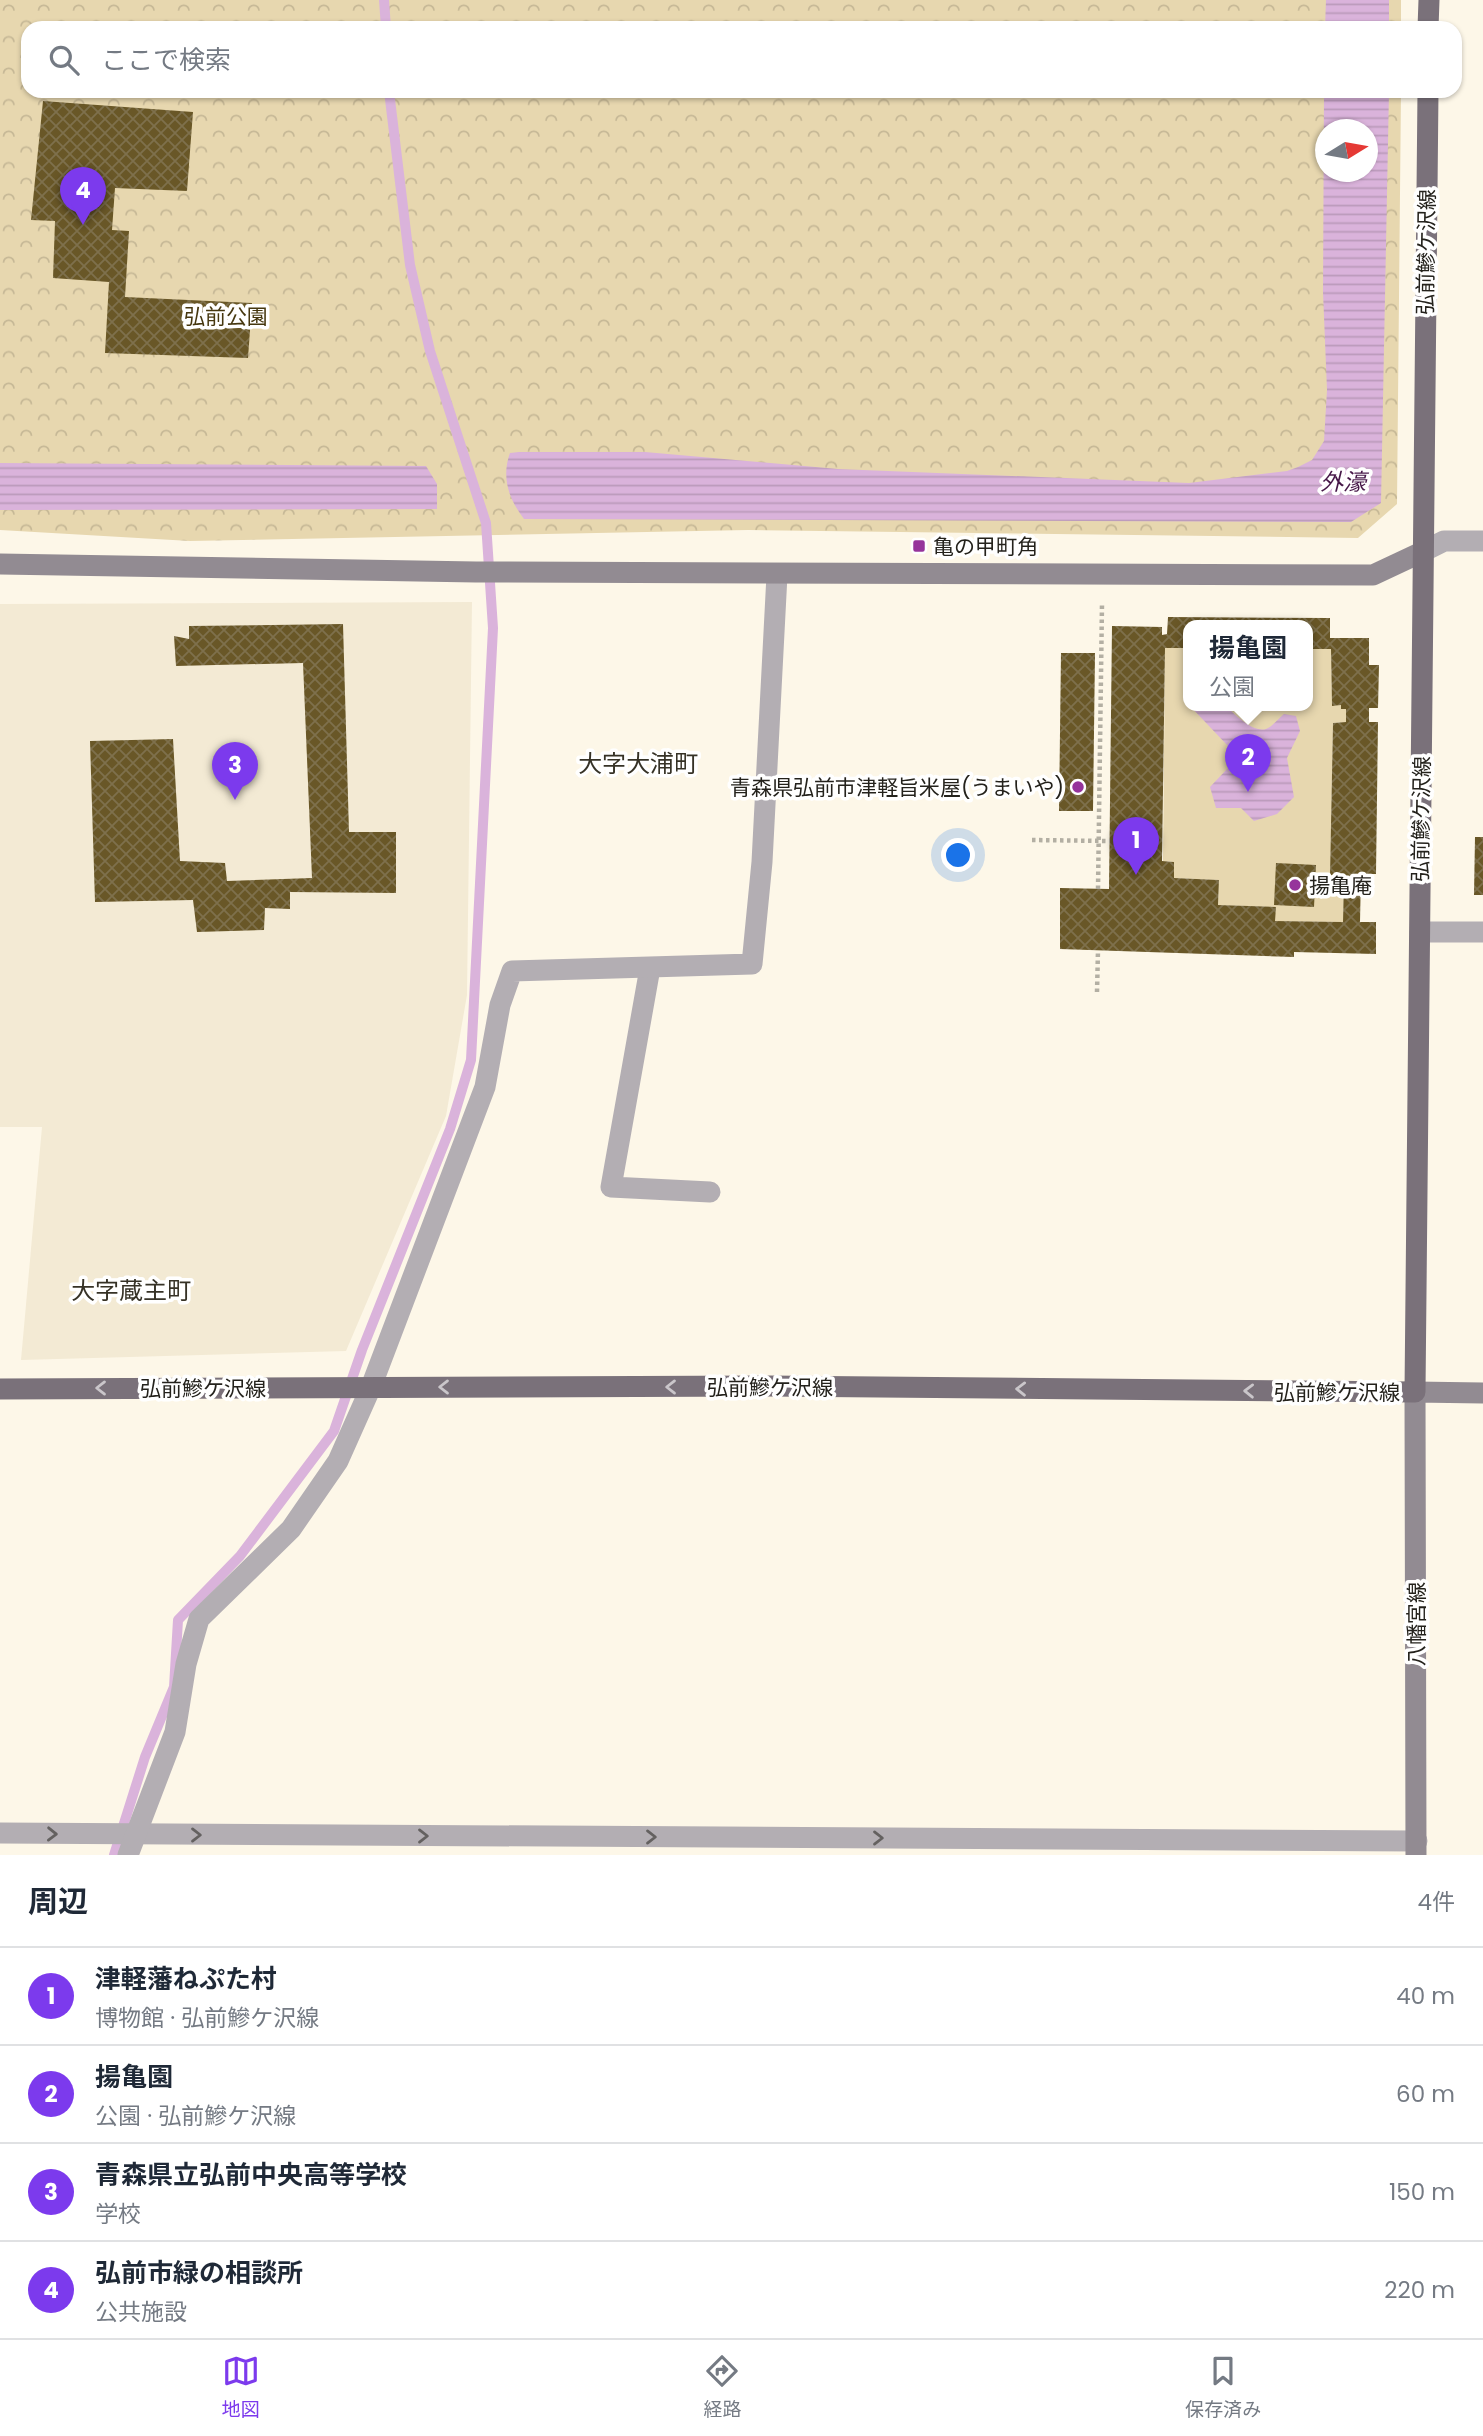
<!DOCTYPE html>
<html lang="ja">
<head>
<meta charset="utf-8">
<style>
	body { margin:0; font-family:Poppins,"Noto Sans JP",sans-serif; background:#f6f6f7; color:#1f2937 }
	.compass { position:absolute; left:1315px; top:119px; width:63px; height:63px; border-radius:50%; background:#fff; box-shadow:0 2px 5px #0004; rotate:79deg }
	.you { position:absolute; left:959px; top:856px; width:24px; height:24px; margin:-18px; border:5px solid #fff; border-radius:50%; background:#1a73e8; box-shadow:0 0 0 10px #1a73e833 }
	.badge { display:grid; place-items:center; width:46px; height:46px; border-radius:50%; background:#7c3aed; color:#fff; font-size:23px; font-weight:700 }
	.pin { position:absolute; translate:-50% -58px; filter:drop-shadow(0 2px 4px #0008) }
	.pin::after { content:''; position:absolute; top:37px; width:24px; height:21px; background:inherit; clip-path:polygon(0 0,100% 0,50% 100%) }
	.popup { position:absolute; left:1183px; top:620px; width:130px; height:91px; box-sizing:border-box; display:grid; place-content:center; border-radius:14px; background:#fff; filter:drop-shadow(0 2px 5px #0005); font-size:23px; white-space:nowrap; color:#747a83 }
	.popup b { font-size:26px; color:#1f2937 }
	.popup::after { content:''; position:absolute; left:50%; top:100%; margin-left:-14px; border:14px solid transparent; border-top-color:#fff }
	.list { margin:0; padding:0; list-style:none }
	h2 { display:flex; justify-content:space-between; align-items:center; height:91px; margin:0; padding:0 28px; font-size:30px }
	h2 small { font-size:23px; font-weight:400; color:#747a83 }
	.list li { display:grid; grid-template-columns:46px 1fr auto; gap:21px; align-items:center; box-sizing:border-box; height:98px; padding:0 28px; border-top:2px solid #e0e1e3 }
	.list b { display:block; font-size:26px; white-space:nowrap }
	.list p { margin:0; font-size:23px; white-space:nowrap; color:#747a83 }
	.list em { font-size:23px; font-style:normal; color:#747a83 }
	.icon { flex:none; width:38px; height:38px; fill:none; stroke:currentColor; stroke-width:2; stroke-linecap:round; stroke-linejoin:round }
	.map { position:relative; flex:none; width:1483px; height:1855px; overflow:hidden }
	.search { position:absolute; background:#fff; box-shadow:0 2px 5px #0004; left:21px; right:21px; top:21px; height:77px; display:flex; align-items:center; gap:18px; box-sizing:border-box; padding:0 24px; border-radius:21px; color:#747a83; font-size:26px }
	.sheet { height:483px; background:#fff }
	nav { display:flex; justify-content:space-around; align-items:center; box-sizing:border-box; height:98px; border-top:2px solid #e0e1e3; background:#fff; font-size:19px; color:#747a83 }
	nav a { display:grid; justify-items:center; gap:4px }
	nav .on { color:#7c3aed }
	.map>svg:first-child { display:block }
	.built { fill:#f3ead4 }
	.green { fill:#e7d7af }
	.park { fill:url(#park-crowns); fill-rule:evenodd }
	.water { fill:url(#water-rules); fill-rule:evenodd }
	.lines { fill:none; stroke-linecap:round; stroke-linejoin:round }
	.stream { stroke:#dab3db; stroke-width:10 }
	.building { fill:url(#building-cross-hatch); fill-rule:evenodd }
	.path { stroke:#b3afa3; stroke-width:4.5; stroke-dasharray:3.5 3.5; stroke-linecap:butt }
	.street { stroke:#b3aeb3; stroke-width:21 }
	.secondary { stroke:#928b92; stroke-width:21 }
	.primary { stroke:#7a717a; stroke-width:21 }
	.oneway { stroke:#cac6ca }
	.oneway2 { stroke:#646160 }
	.poi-dot { fill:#96349b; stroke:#fff; stroke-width:2.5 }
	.labels { text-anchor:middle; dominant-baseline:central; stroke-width:7; stroke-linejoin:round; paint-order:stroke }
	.street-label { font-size:21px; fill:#24221c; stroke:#fff }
	.park-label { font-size:21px; fill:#46370f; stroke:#fff }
	.poi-label { font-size:21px; fill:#24221c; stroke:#fff; text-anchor:start }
	.water-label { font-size:23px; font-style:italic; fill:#461748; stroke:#fff }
	.quarter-label { font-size:24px; fill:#363226; stroke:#fff }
</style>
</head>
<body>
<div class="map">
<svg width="1483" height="1855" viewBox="0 0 1483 1855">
	<defs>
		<pattern id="park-crowns" width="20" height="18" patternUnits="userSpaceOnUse" patternTransform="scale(1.75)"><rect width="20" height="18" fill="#e7d7af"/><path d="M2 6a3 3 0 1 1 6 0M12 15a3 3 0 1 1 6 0" fill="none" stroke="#c6b896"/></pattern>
		<pattern id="water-rules" width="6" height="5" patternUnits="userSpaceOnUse" patternTransform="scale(1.75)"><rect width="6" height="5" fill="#dab3db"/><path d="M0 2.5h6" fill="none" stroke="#bb9abb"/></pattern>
		<pattern id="building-cross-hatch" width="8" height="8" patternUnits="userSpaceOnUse" patternTransform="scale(1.75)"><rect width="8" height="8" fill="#695727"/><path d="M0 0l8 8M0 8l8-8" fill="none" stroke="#7e704c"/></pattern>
	</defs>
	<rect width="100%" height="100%" fill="#fdf7e8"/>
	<!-- built -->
	<path class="built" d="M472 602 467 995 446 1116 346 1351 21 1360 42 1127H0V604Z"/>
	<!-- green -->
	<path class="green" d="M1165 648H1188V706H1308V649H1331L1332 705H1341V709H1346V722L1333 723 1330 874 1344 875 1343 922 1275 921V907L1218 905 1219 880 1174 878V862L1163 861Z"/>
	<!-- park -->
	<path class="park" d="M0 0H1401V28H28V91H1401L1397 504 1358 538 748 530 190 541 0 530ZM1326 130H1368V172H1326Z"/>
	<!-- water -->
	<g class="water">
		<path d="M1326 0H1389V28H1325Z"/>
		<path d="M1324 91H1389L1381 503 1351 522 524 519C509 499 501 478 510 453L519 452H645L838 469 1189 483 1287 471 1298 467 1312 460 1324 441 1327 390 1323 292ZM1326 130H1368V172H1326Z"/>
		<path d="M0 463 426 466 437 484V509L0 510Z"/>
		<path d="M1190 706H1226C1234 714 1253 733 1266 729 1272 727 1279 718 1284 714L1296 716 1300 731 1287 758 1294 797 1277 814 1254 821 1241 808H1216L1210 787 1228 768 1229 754 1227 745Z"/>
	</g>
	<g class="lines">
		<!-- stream -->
		<g class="stream">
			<path d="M384 0 386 28"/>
			<path d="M114 1855 145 1757 174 1687 178 1620 240 1556 334 1431 362 1350 450 1129 471 1060 493 628 486 523 430 351 410 265 389 91"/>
		</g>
	</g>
	<!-- building -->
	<g class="building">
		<path d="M43 101 193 112 187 191 115 188 112 230 129 231 125 297 252 303 248 358 105 353 109 282 53 278 55 221 31 220Z"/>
		<path d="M1168 617 1330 618V638H1369V665H1379L1378 708H1369V722H1378L1376 874H1361L1360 922H1376V954L1294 952V957L1060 949V888L1109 889 1112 626 1162 627V635L1167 634ZM1188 626H1308V649H1331L1332 706 1341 705V709H1346V722L1333 723 1330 875H1344L1343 922 1275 921 1276 907 1218 905 1219 880 1174 878V862L1162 861 1165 648H1188Z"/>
		<path d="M343 624 349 832H396V893L290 892V909L265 908 264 930 197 932 193 900 95 902 90 741 173 739 180 861 225 863 227 881 312 878 303 663 176 666 174 636 189 639V626Z"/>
		<path d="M1061 653H1095L1093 811H1059Z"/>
		<path d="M1475 837H1483V895H1474Z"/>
		<path d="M1276 863 1316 865 1314 907 1274 905Z"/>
	</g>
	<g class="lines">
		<!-- path -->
		<g class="path">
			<path d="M1032 840 1110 841"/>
			<path d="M1098 889 1102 604"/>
			<path d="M1097 992 1098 950"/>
		</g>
		<!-- street -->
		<g class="street">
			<path d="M1422 552 1444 541H1483"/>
			<path d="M1420 932H1483"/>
			<path d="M650 968 611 1187 710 1192"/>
			<path d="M0 1833 1417 1841"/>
			<path d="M128 1855 175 1732 186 1664 199 1619 291 1529 338 1461 371 1387 485 1087 500 1005 512 971 752 964 762 862 777 575"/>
		</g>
		<!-- secondary -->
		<g class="secondary">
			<path d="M0 564 476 572 1373 575 1422 552"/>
			<path d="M1416 1855 1415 1392 1483 1393"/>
		</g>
		<!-- primary -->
		<g class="primary">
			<path d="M1428 28 1429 0"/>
			<path d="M0 1389 768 1386 1415 1392 1428 91"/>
		</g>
	</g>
	<!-- one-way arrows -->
	<defs><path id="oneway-chevron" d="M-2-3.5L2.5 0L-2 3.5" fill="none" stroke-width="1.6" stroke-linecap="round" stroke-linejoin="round" transform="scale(1.75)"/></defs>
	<g class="oneway">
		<use href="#oneway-chevron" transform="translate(444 1387) rotate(180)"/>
		<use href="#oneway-chevron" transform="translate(671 1387) rotate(180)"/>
		<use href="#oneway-chevron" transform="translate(101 1388) rotate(180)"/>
		<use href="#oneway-chevron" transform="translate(1021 1389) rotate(-179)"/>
		<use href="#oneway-chevron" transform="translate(1249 1391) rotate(-179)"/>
	</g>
	<g class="oneway2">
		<use href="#oneway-chevron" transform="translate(52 1834) rotate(1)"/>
		<use href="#oneway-chevron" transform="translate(196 1835)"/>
		<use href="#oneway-chevron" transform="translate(423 1836)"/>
		<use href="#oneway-chevron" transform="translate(651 1837)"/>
		<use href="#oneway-chevron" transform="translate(878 1838)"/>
	</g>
	<!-- markers -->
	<g class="poi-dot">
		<rect x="912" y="539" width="14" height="14" rx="3.5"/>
		<circle cx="1078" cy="787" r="7"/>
		<circle cx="1295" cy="885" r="7"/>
	</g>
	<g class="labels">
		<!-- street labels -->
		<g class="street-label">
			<text transform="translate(1426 252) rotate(-89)">弘前鰺ケ沢線</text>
			<text transform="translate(1421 819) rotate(-89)">弘前鰺ケ沢線</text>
			<text x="770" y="1387">弘前鰺ケ沢線</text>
			<text x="203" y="1388">弘前鰺ケ沢線</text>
			<text x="1337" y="1392">弘前鰺ケ沢線</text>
			<text transform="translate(1416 1624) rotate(-90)">八幡宮線</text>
		</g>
		<!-- park labels -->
		<g class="park-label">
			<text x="226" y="316">弘前公園</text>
		</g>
		<!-- poi labels -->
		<g class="poi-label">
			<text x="933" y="546">亀の甲町角</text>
			<text x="1064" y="787" text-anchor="end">青森県弘前市津軽旨米屋(うまいや)</text>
			<text x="1309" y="885">揚亀庵</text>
		</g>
		<!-- water labels -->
		<g class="water-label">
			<text x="1343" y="482">外濠</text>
		</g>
		<!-- quarter labels -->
		<g class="quarter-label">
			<text x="638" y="763">大字大浦町</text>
			<text x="131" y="1290">大字蔵主町</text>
		</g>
	</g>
</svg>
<svg class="compass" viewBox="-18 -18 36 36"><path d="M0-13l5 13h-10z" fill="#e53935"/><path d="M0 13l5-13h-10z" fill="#747a83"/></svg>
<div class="you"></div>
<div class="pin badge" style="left:1136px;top:875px">1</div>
<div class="pin badge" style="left:1248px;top:792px">2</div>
<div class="popup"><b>揚亀園</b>公園</div>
<div class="pin badge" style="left:235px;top:800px">3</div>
<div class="pin badge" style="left:83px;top:225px">4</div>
<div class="search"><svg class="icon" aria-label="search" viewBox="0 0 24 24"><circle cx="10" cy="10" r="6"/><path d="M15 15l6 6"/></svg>ここで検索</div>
</div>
<section class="sheet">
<h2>周辺<small>4件</small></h2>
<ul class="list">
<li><span class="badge">1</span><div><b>津軽藩ねぷた村</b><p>博物館 · 弘前鰺ケ沢線</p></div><em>40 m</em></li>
<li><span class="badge">2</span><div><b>揚亀園</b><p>公園 · 弘前鰺ケ沢線</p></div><em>60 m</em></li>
<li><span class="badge">3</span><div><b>青森県立弘前中央高等学校</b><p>学校</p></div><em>150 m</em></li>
<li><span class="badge">4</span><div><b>弘前市緑の相談所</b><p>公共施設</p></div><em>220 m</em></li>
</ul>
</section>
<nav>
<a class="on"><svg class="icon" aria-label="map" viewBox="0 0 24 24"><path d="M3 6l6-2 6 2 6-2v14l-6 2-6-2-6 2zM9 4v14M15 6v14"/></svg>地図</a>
<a><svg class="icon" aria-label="directions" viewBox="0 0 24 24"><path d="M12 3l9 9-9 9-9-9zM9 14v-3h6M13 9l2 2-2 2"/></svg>経路</a>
<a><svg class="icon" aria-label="saved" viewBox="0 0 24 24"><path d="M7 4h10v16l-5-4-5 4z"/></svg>保存済み</a>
</nav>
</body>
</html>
